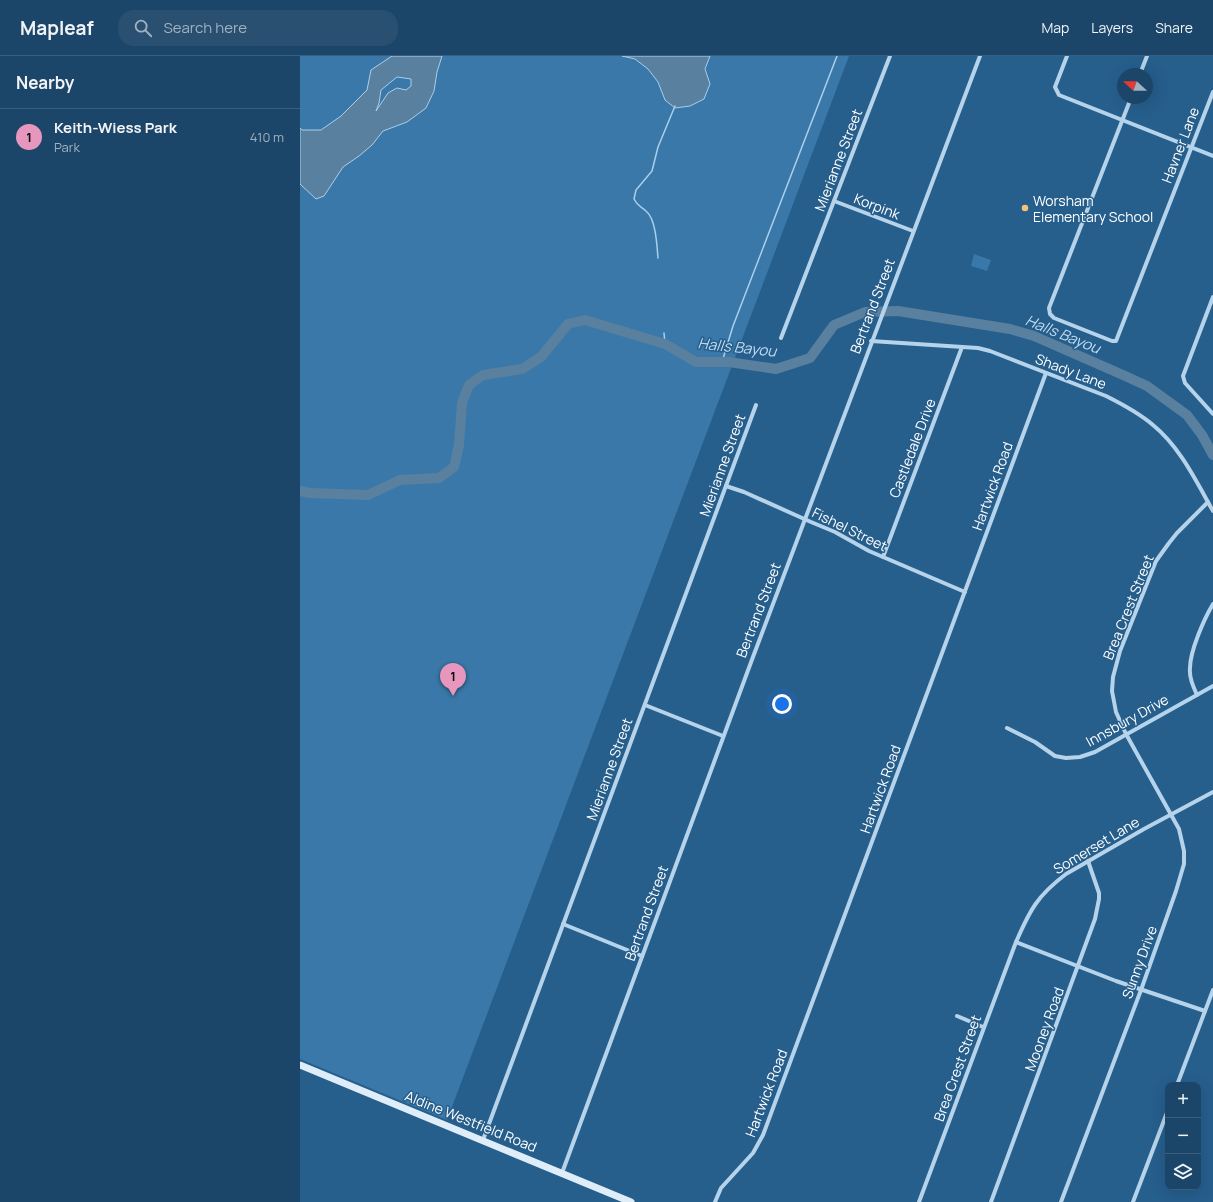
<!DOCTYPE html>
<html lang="en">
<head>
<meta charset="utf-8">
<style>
	body { margin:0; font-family:Manrope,sans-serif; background:#295071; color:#f1f3f6 }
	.controls { position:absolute; right:12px; bottom:12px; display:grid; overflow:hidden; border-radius:8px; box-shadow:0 4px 16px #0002 }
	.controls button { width:36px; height:36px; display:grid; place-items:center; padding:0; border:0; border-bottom:1px solid #3a5e7d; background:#1c4669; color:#f1f3f6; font:20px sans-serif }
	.compass { position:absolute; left:817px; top:12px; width:36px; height:36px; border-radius:50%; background:#1c4669; box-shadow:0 4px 16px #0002; rotate:291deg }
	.you { position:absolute; left:482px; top:648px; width:14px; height:14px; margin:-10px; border:3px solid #fff; border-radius:50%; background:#1a73e8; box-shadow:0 0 0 6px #1a73e833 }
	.badge { display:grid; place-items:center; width:26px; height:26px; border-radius:50%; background:#e797bd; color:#111; font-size:13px; font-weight:700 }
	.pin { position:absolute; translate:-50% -33px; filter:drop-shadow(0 1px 2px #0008) }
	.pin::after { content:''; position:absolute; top:21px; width:14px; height:12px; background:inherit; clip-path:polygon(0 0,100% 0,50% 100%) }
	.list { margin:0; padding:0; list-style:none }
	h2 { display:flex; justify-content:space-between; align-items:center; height:52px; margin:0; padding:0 16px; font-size:17px }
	h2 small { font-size:13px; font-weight:400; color:#a0b1c0 }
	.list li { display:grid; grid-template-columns:26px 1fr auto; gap:12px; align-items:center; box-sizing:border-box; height:56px; padding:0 16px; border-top:1px solid #3a5e7d }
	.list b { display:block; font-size:15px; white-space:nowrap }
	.list p { margin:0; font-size:13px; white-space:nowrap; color:#a0b1c0 }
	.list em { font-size:13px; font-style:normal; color:#a0b1c0 }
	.icon { flex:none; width:22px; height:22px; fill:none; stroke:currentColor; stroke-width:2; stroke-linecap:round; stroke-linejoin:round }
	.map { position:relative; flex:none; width:913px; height:1146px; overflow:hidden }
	header { display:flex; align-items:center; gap:24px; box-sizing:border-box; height:56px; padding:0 20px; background:#1c4669; border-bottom:1px solid #3a5e7d }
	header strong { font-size:19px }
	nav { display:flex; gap:22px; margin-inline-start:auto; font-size:14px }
	.search { width:280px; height:36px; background:#295071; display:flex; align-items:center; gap:10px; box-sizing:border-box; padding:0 14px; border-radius:16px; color:#a0b1c0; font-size:15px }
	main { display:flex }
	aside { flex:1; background:#1c4669 }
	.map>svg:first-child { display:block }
	.green { fill:#3a78a9 }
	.water { fill:#5a809f; stroke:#a9cfeb; fill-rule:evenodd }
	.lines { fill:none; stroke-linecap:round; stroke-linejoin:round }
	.stream { stroke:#a9cfeb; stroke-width:1.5 }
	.river { stroke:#5a809f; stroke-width:10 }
	.street { stroke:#b5d3ea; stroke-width:4 }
	.secondary { stroke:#dfedf9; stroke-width:7 }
	.poi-dot { fill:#f4c379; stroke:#265e8c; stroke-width:1.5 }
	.labels { text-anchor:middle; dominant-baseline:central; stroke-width:3; stroke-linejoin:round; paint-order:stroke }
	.street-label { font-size:14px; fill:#fff; stroke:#265e8c }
	.poi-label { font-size:14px; fill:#fff; stroke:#265e8c; text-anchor:start }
	.water-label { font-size:15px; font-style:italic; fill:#c1dcf2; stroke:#265e8c }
</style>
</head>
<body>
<header>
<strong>Mapleaf</strong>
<div class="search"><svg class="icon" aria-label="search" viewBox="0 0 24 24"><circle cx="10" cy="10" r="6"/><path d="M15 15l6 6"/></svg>Search here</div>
<nav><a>Map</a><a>Layers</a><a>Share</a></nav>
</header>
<main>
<aside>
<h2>Nearby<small></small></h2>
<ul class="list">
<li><span class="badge">1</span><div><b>Keith-Wiess Park</b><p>Park</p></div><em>410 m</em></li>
</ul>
</aside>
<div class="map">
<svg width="913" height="1146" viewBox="0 0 913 1146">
	<rect width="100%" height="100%" fill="#265e8c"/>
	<!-- green -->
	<g class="green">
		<path d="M0 0H549L147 1064 0 1003Z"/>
		<path d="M674 198 691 204 687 215 671 210Z"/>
	</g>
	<!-- water -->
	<g class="water">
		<path d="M92 0H142L137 16 134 35 126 52 107 66 83 75 72 89 59 100 43 111 24 140 16 143 0 128V72L2 74H21L41 60 67 34 71 14ZM97 21 111 23V30L106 34 97 32 88 37 76 55 79 47 81 34Z"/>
		<path d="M322 0H410L405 13 410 28 404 43 390 50 375 52 365 44 358 26 348 13 335 3Z"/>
	</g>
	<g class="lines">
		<!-- stream -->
		<g class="stream">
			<path d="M358 202C357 191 356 164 347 156 341 150 338 151 334 143L336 134 352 115 358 91 375 50"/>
			<path d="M364 277 365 288"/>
			<path d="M422 306 433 270 537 0"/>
		</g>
		<!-- river -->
		<path class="river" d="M0 435 10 437 68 439 100 424 139 422 154 411 159 389 162 347 169 329 183 319 222 313 241 301 268 268 285 264 365 288 396 306H429L476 313 510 302 534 269 565 256 598 255 710 273 734 280 823 319 847 330 887 359 902 379 913 399"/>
		<!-- street -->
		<g class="street">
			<path d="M767 0 755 31 759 39 913 100"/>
			<path d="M840 18 847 0"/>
			<path d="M831 42 749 252 750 258 754 262 812 285H816L913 36"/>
			<path d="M534 145 613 175"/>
			<path d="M913 241 883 320 885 327 913 358"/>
			<path d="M481 282 590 0"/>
			<path d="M571 285 678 292 690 295 806 340C822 348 839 357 853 369 880 391 896 425 913 455"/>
			<path d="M426 430 444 436 511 466 535 476 569 495 665 536"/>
			<path d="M583 501 662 291"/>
			<path d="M897 639C893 630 889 621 890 612 890 595 904 563 913 548"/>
			<path d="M345 649 423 680"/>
			<path d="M707 672 735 686 755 700 766 702 780 701 795 696 913 630"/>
			<path d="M263 868 342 900"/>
			<path d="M716 886 816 925 905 955"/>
			<path d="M657 960 683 971"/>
			<path d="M877 1029 913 934"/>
			<path d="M183 1084 456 349"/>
			<path d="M262 1117C399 744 538 371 680 0"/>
			<path d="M415 1146 421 1132 453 1097 463 1079 746 317"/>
			<path d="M619 1146 716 886C730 854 737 840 766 818L844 773 913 736"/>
			<path d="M691 1146 795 863 799 843V837L788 805"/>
			<path d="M761 1146 841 934 876 835 884 808V795L879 773 826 678 816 656 812 635 813 621 820 595 856 505 869 487 877 477 908 446"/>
			<path d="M833 1146 868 1054"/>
		</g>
		<!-- secondary -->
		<path class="secondary" d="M0 1009 331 1146"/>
	</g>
	<!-- markers -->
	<circle class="poi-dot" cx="725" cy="152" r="4"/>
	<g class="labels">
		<!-- street labels -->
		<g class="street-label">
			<text transform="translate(880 89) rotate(-69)">Havner Lane</text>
			<text transform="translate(538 104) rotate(-69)">Mierianne Street</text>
			<text transform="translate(577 150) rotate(21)">Korpink</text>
			<text transform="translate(572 250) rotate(-69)">Bertrand Street</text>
			<text transform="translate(771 315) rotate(21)">Shady Lane</text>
			<text transform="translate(612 392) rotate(-69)">Castledale Drive</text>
			<text transform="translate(422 409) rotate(-70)">Mierianne Street</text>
			<text transform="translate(692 430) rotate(-70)">Hartwick Road</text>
			<text transform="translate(550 473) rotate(26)">Fishel Street</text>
			<text transform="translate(828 551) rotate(-68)">Brea Crest Street</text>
			<text transform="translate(458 554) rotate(-69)">Bertrand Street</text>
			<text transform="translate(827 664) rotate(-29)">Innsbury Drive</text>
			<text transform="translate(309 713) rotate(-70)">Mierianne Street</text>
			<text transform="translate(580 733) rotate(-70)">Hartwick Road</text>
			<text transform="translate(796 789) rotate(-31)">Somerset Lane</text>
			<text transform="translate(346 857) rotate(-70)">Bertrand Street</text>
			<text transform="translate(839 906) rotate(-70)">Sunny Drive</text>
			<text transform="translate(744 973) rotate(-70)">Mooney Road</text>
			<text transform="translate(657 1012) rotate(-70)">Brea Crest Street</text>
			<text transform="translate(466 1037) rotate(-69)">Hartwick Road</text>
			<text transform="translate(171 1065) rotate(22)">Aldine Westfield Road</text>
		</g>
		<!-- poi labels -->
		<g class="poi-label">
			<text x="733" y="144">Worsham<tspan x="733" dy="16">Elementary School</tspan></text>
		</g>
		<!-- water labels -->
		<g class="water-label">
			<text transform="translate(763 278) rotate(22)">Halls Bayou</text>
			<text transform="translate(437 291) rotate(6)">Halls Bayou</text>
		</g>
	</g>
</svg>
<div class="controls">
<button>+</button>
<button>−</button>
<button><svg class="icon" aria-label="layers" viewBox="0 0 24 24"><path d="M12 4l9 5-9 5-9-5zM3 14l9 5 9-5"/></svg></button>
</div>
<svg class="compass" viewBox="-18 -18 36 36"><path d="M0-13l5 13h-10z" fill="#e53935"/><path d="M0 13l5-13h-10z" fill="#a0b1c0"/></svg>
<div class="you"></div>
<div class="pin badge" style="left:153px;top:640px">1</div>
</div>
</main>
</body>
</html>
